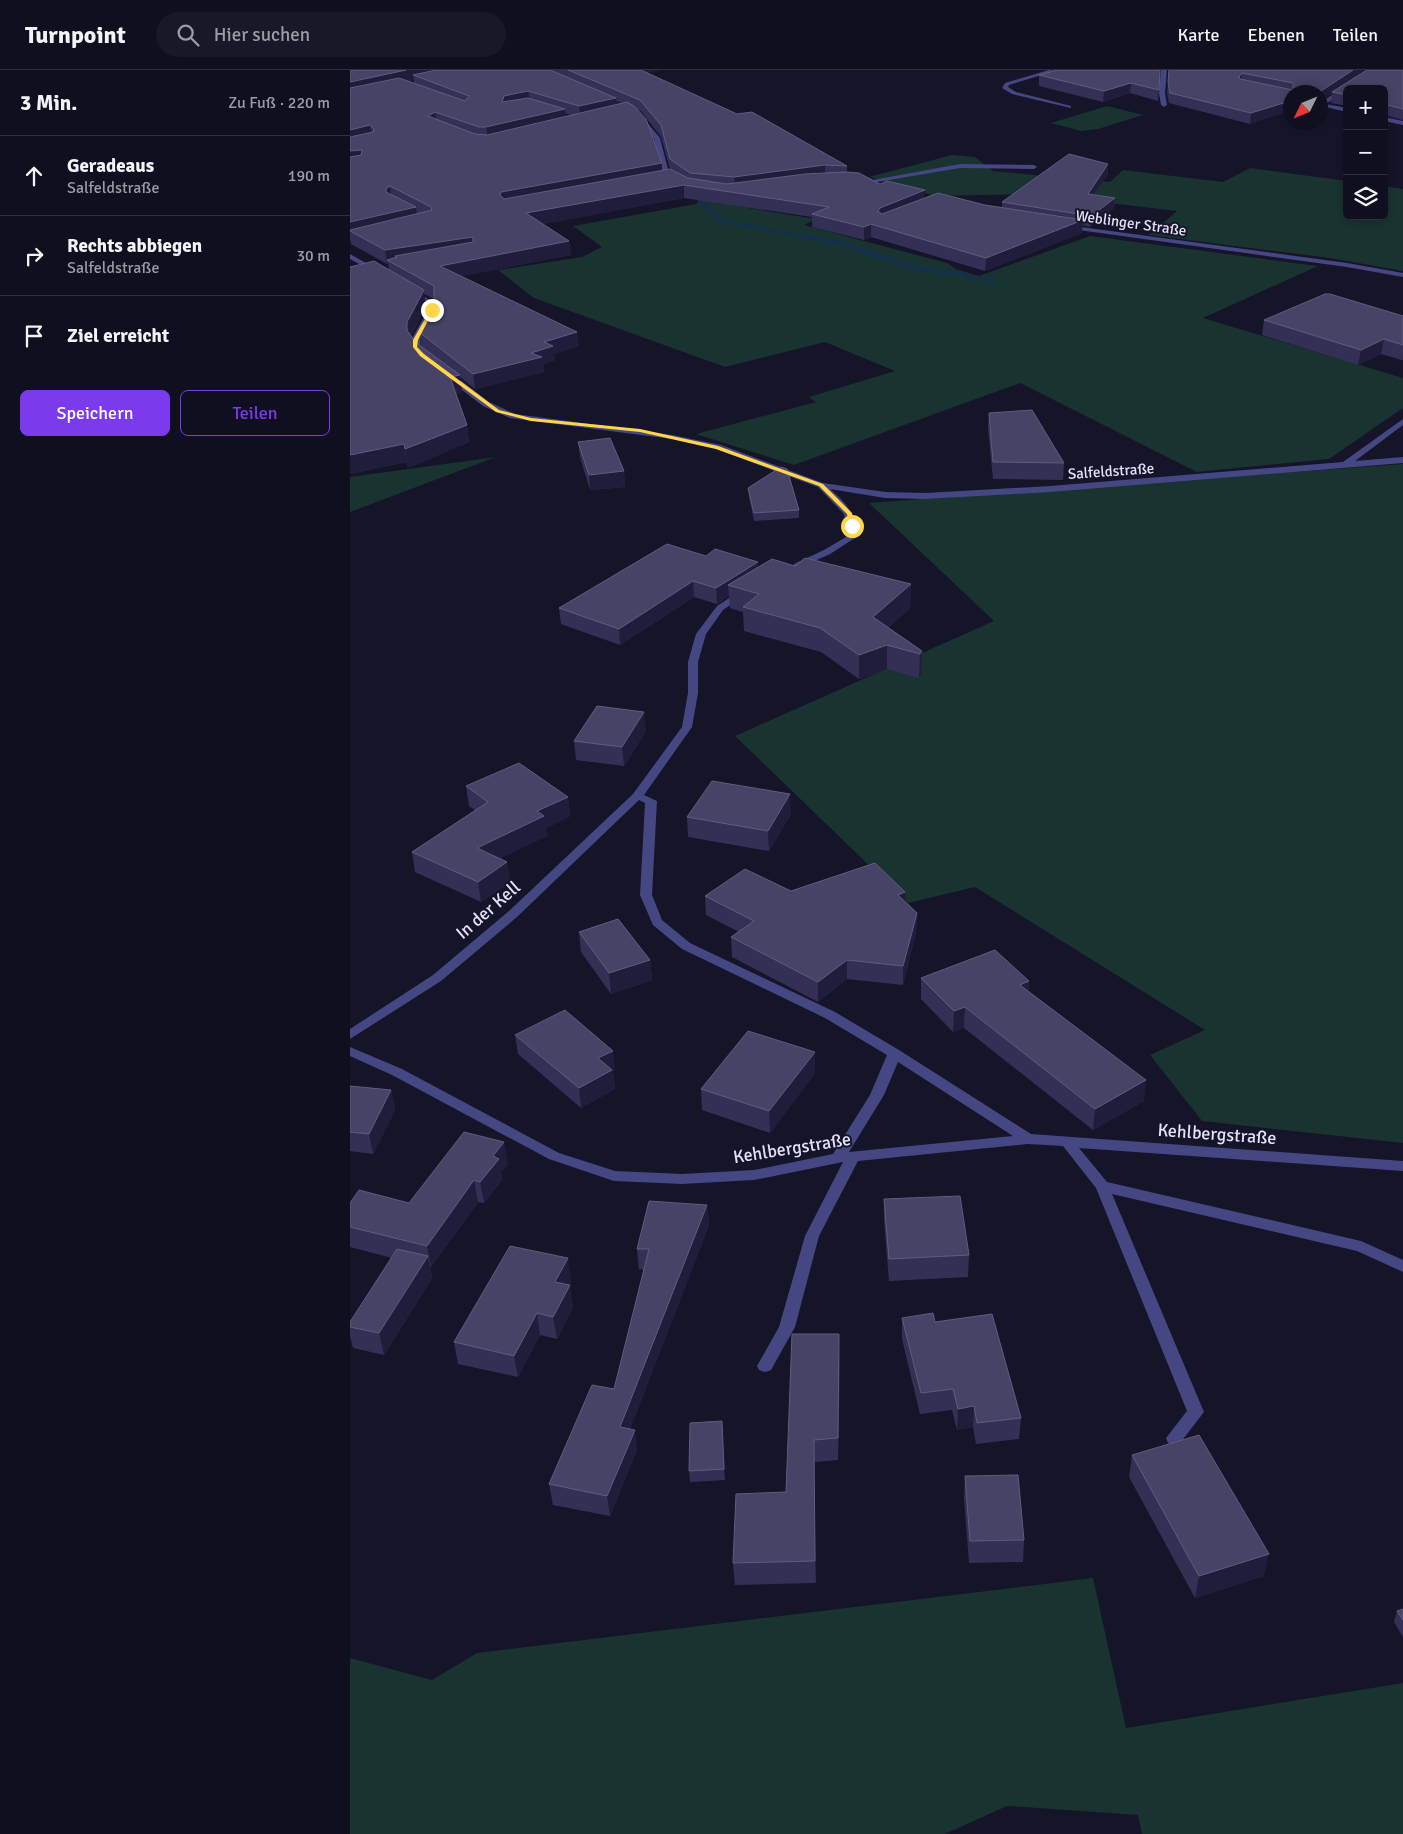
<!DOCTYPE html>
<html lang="de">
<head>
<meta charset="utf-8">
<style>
	body { margin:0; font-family:Signika,sans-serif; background:#191828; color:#f1f3f6 }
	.controls { position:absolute; right:15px; top:15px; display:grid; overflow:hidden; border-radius:8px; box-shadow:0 2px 8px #0003 }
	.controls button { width:45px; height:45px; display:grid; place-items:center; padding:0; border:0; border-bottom:1px solid #302f3d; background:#100f1f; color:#f1f3f6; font:25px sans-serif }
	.compass { position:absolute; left:933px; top:15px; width:45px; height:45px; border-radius:50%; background:#100f1f; box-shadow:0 2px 8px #0003; rotate:227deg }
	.stop { position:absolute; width:15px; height:15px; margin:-11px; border:4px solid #ffd54a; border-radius:50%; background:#fff }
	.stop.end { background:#ffd54a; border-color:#fff; box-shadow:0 1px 5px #0008 }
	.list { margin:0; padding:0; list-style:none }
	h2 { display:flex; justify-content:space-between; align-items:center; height:65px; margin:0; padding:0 20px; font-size:21px }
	h2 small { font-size:16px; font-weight:400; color:#9c9ca4 }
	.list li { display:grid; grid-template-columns:32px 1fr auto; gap:15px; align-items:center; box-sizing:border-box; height:80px; padding:0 20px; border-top:1px solid #302f3d }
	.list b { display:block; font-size:19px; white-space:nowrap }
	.list p { margin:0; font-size:16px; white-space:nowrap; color:#9c9ca4 }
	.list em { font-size:16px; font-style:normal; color:#9c9ca4 }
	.actions { display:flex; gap:10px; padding:15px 20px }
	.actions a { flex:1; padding:11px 0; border:1px solid #7c3aed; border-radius:8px; text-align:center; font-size:18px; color:#7c3aed }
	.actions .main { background:#7c3aed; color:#fff }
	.icon { flex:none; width:28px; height:28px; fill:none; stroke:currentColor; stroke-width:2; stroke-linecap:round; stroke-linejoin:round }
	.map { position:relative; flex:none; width:1053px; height:1764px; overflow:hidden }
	header { display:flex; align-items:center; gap:30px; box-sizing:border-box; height:70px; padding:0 25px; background:#100f1f; border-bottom:1px solid #302f3d }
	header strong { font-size:24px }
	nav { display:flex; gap:28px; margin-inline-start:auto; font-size:18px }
	.search { width:350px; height:45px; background:#191828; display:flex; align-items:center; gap:12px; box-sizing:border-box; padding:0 18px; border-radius:28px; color:#9c9ca4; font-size:19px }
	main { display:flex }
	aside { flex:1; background:#100f1f }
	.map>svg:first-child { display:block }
	.green { fill:#183330 }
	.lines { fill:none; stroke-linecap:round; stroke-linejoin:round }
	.stream { fill:#162e4c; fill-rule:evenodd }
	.minor { fill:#454783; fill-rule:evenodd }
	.wall { fill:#343055; fill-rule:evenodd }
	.shaded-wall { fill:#201d3c }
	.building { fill:#474366; stroke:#5f5c7e; fill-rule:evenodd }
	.route { fill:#ffd54a }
	.labels { text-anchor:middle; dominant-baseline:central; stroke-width:4; stroke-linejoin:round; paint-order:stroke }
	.far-street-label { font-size:15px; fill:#e2e0fb; stroke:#161429 }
	.street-label { font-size:18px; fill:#e2e0fb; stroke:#161429 }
</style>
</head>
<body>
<header>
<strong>Turnpoint</strong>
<div class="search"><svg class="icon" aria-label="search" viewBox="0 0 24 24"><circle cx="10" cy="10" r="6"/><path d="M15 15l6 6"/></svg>Hier suchen</div>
<nav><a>Karte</a><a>Ebenen</a><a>Teilen</a></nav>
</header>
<main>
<aside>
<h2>3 Min.<small>Zu Fuß · 220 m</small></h2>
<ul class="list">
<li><svg class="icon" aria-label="ahead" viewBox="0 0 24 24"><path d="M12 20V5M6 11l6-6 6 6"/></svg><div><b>Geradeaus</b><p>Salfeldstraße</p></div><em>190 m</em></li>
<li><svg class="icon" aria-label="right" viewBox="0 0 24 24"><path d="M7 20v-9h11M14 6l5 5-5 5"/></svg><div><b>Rechts abbiegen</b><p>Salfeldstraße</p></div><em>30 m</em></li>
<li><svg class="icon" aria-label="arrive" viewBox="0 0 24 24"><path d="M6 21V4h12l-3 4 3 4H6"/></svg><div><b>Ziel erreicht</b></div></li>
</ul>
<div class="actions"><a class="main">Speichern</a><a>Teilen</a></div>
</aside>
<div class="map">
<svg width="1053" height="1764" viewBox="0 0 1053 1764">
	<rect width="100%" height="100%" fill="#161429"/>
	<!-- green -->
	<g class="green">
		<path d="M757 36 793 45 748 59 731 61 701 53Z"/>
		<path d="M602 85 625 87 643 101 760 112 773 100 873 112 900 98 997 111V146H1034V116L1053 119V201L980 188 799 165 827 141 682 124 585 126 519 107Z"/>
		<path d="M357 125 381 126 398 138 466 149 454 155 597 193 606 199 629 206 740 166 968 196 853 248 1053 308V338L979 389 847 402 670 313 444 395 346 364 466 332 459 327 545 301 475 272 375 297 184 228 148 200 232 187 252 177 223 156 346 134Z"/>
		<path d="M146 387 0 442V407Z"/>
		<path d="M1053 394V1073L852 1051 800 985 855 960 625 817 558 833 385 666 644 551 519 433Z"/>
		<path d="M743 1508 776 1658 1053 1613V1764H792L788 1745 657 1736 595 1764H0V1588L82 1610 127 1583Z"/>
	</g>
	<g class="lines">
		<!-- stream -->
		<path class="stream" d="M340 121H344L364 142 378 151 491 171 569 197 613 202 646 211 643 213 613 206 568 201 490 175 374 153 360 144 340 123Z"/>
		<!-- minor -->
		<g class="minor">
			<path d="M699 0H708L659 15 658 17 666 22 721 36V38L662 24 652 18 655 13Z"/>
			<path d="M811 0H817L815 23 817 35 814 37 811 35 809 23Z"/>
			<path d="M995 17 997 20 976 34 997 38V42L971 36V32Z"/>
			<path d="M285 43H289L310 68 319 103 328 109V111H324L313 104 304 68Z"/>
			<path d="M1034 47 1053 51V55L1034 51Z"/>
			<path d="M610 94 684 95 687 97 684 99 610 98 515 114 512 112Z"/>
			<path d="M716 155 997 193 1053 203V207L997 197 714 158 713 157Z"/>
			<path d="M0 184 30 201 31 202 26 203 0 189Z"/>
			<path d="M61 218 86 234C86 257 58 262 76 285L72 287 61 277V270L78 240V235L58 222 57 220Z"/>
			<path d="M94 302H100L139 332 165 344 322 365 371 375 473 413 535 422 575 423 700 416 993 392 1053 349V355L1005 391 1053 387V393L700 422 575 429 535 428 480 419C497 434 508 445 505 468L480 484 447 499 444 498V494L474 480 496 467 497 458 494 444 468 417 366 379 322 369 160 348 133 336 94 306Z"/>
			<path d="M393 519 396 520V524L373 540 356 564 348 592V623L342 657 294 725 307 731 302 825 312 850 340 873 485 942 549 980 681 1064 1053 1091V1101L729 1078 757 1112 1011 1171 1053 1190V1202L1007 1181 762 1124 854 1342 830 1373 824 1375 818 1373 816 1368 837 1341 746 1118 713 1076 678 1074 508 1091 469 1166 445 1257 421 1300 415 1302 409 1300 407 1296 429 1257 455 1166 493 1092 404 1110 332 1114 264 1111 199 1089 42 1005 0 986V977L52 999 209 1083 265 1101 332 1104 404 1100 483 1084 520 1025 537 985 475 948 332 879 303 855 290 825 295 733 289 730 167 847 91 911 0 969V959L83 905 159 841 283 724 332 657 338 623V592L346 564 367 536ZM548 992 663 1066 499 1082 534 1025Z"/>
		</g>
	</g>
	<!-- wall -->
	<g class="wall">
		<path d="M0 0H309L296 3 497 96V102L530 114 574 129 635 135 652 137V132L758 94V104L743 125 765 128 764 138 740 157 732 155V163L635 201 521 167 514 170 462 157V147L334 128 192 154 219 171 221 185 111 206 229 276 204 284 205 290 193 294 194 302 125 319 110 307 112 322 106 324 117 355 119 372 58 398 57 392 0 404 39 200 38 194H37L1 174 0 169ZM64 10V13L59 11ZM266 31 272 33 267 35ZM287 40 291 41 311 67 320 99 312 101ZM215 43 221 45 215 47ZM74 224 84 229V230L69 262 71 276 65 272 61 266 76 236Z"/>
		<path d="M701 0H810L808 31 780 23 753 32 689 16V5L700 2Z"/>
		<path d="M819 0H1053V50L1034 45V19H997V36L981 33 982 23 970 31V22L900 54 819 33 817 23Z"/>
		<path d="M1053 246V290H1052L1031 284 1008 295 912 265 914 250Z"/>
		<path d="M639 343 714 393 713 410 643 409 638 359Z"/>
		<path d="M228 372 274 401 275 417 240 420 230 387Z"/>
		<path d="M398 418 449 440V448L404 451 399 427Z"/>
		<path d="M356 486 408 497 445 496 561 514 560 538 538 558 572 581 571 605 569 608 537 599 509 609 471 582 394 561 393 542 380 538 379 526 367 534 344 527 270 575 211 554 209 538Z"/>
		<path d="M296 661 274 696 226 690 224 671Z"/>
		<path d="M116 716 218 727 220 746 196 758 197 766 150 788 157 792 160 812 131 832 65 802 62 782 125 740 119 736Z"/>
		<path d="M441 744 419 781 338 767 337 747Z"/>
		<path d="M441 821 555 822V831L567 843 566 862 553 915 497 909 468 932 382 887 381 867 389 862 356 845 355 826Z"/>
		<path d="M229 862 300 890 302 910 261 924 231 882Z"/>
		<path d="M571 908 679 911 678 921 794 1031 743 1060 614 958 603 962 571 929Z"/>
		<path d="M165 965 265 1000 263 1001 265 1019 231 1038 168 984Z"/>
		<path d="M465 1003 420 1063 352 1040 351 1019Z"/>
		<path d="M0 1016 41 1020 45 1040 23 1084 0 1081Z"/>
		<path d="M158 1094 151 1102 152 1110 134 1133 128 1132 81 1197H80L82 1208 34 1285 3 1278 0 1266V1252L42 1188 0 1177V1133H59Z"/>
		<path d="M534 1129 619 1185 618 1207 539 1211 534 1151Z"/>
		<path d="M357 1135 359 1155 280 1359 287 1380 260 1446 203 1435 199 1414 264 1319 294 1200 289 1199 287 1179Z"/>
		<path d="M221 1210 219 1215 223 1237 207 1269 190 1265 168 1307 108 1294 104 1272Z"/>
		<path d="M552 1248 585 1252 671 1348 669 1369 626 1374 623 1357 607 1360 602 1340 570 1344 552 1269Z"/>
		<path d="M490 1286 488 1390 464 1392 466 1513 385 1515 383 1493 436 1422Z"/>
		<path d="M372 1351 375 1410 340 1412 339 1401Z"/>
		<path d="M782 1385 914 1506 845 1528 779 1407Z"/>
		<path d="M615 1406 674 1470 673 1492 619 1493 614 1428Z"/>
		<path d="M1053 1539V1567L1044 1552 1047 1541Z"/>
	</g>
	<!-- shaded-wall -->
	<g class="shaded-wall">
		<path d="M56 0H109L63 5 64 10 0 24V12Z"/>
		<path d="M280 0H309L280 6Z"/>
		<path d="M1003 0H1018L970 31V22H967Z"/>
		<path d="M892 3 891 13 889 7Z"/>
		<path d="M781 13 780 23 753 32 754 21Z"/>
		<path d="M178 21 180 32H152L154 26Z"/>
		<path d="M266 28 267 39 230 48 229 36Z"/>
		<path d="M940 31V41L900 54 901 43Z"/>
		<path d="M215 39 216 51 138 69 136 57Z"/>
		<path d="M85 42 87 54 78 46Z"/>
		<path d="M20 55 22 67 0 72V60Z"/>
		<path d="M12 80 14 93 0 94V81Z"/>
		<path d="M312 93V106L153 135 150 125 151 122Z"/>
		<path d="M758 94V104L737 134 738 124Z"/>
		<path d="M475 95V107L385 120 384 107Z"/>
		<path d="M334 115V128L178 157 176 143Z"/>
		<path d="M40 116 42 128 37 132 36 119Z"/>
		<path d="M575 120 574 133 528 154V141L530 138Z"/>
		<path d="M765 128 764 138 740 157 741 146Z"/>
		<path d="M66 137 68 150 0 161V152Z"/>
		<path d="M733 150 732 163 635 201 636 188Z"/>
		<path d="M521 154V167L514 170V157Z"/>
		<path d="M123 167 125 180 47 187 45 186 46 193 37 190 38 194H37L35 180Z"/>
		<path d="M219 171 221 185 92 210 90 196Z"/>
		<path d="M74 220 76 236 59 269 57 260V252Z"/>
		<path d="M227 262 229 276 204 284 205 290 193 294 194 302 125 319 123 304 194 272Z"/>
		<path d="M1034 269 1031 284 1008 295 1011 280Z"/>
		<path d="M110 305 112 322 102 325 100 307Z"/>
		<path d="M117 355 119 372 58 398 55 379Z"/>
		<path d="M54 374 57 392 0 404V385Z"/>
		<path d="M274 401 275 417 240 420 239 405Z"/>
		<path d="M408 492 409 508 378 515 379 526 367 534 366 518Z"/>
		<path d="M343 511 344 527 270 575 269 559Z"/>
		<path d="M561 514 560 538 523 571V547Z"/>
		<path d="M537 575V599L509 609V585Z"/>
		<path d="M572 581 571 605 569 608 570 584Z"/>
		<path d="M294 642 296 661 274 696 272 677Z"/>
		<path d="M440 724 441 744 419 781 418 761Z"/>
		<path d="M218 727 220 746 196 758 197 766 130 798 127 778 187 741Z"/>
		<path d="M157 792 160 812 131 832 128 812Z"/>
		<path d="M555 822V841L548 825Z"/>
		<path d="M567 843 566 862 553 915V896Z"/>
		<path d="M300 890 302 910 261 924 259 903Z"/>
		<path d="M497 890V909L468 932V912Z"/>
		<path d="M679 911 678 932 670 915Z"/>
		<path d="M615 937 614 958 603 962 604 941Z"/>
		<path d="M263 981 265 1000 263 1001 265 1019 231 1038 229 1018 248 988Z"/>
		<path d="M465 982V1003L420 1063 419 1041Z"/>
		<path d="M796 1010 794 1031 743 1060 745 1039Z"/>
		<path d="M41 1020 45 1040 23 1084 19 1064Z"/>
		<path d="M154 1072 158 1094 151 1102 152 1110 134 1133 130 1112 143 1086Z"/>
		<path d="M124 1110 128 1132 81 1197 77 1176Z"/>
		<path d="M357 1135 359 1155 273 1377 270 1357Z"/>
		<path d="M78 1186 82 1208 34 1285 29 1263Z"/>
		<path d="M218 1188 221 1210 209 1234 205 1212Z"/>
		<path d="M220 1215 223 1237 207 1269 203 1247Z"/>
		<path d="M187 1243 190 1265 168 1307 164 1286Z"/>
		<path d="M489 1264 490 1286 488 1390V1368Z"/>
		<path d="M624 1336 623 1357 607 1360 608 1339Z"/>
		<path d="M372 1351 373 1362 375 1410 374 1399Z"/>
		<path d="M285 1360 287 1380 260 1446 257 1426Z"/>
		<path d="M464 1370V1392L466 1513 465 1491Z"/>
		<path d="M919 1484 914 1506 845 1528 849 1506Z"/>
	</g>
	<!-- building -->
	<g class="building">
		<path d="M0 0H56L0 12Z"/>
		<path d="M86 0H200L266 28 229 36 178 21 154 26 152 32 178 28 215 39 136 57H129L85 42 78 46 125 64 137 65 277 32 284 36 296 49 312 93 151 122 150 125 154 129 320 99 338 108 377 114 455 104 496 102 509 103 530 114 537 111 575 120 530 138 528 141 532 144 588 123 635 135 733 150 636 188 521 154 514 157 462 144 479 137 334 115 176 143 219 171 90 196 227 262 194 272 203 276 181 283 192 287 123 304 69 262 84 230V216L37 190 47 187 45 186 123 172V167L35 180 0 161V160L82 140 81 137 40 116 36 119V122L66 137 0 152V87L11 85 12 80 0 81V67L23 62 24 59 20 55 0 60V18L49 8 115 31 119 26 63 5Z"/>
		<path d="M218 0H291L387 44 402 42 497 96 475 95 384 107 340 103 320 89 311 55 290 30Z"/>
		<path d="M708 0H810L809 20 781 13 754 21 689 5Z"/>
		<path d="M819 0H1003L971 21 967 22H940V31L901 43 820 23 818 12ZM892 3 943 13V20L890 9 889 7Z"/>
		<path d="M1017 0H1053V39L1034 34V19H997V25L982 22Z"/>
		<path d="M719 84 758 94 738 124 765 128 741 146 652 132Z"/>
		<path d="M24 191 74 220 57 252V260L65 272 110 305 100 307 117 355 55 379 54 374 0 385V197Z"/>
		<path d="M975 224H980L1053 246V275L1034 269 1011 280 914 250Z"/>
		<path d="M682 340 714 393 643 392 639 343Z"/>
		<path d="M260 368 274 401 239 405 228 372Z"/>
		<path d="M431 397 437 399 449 440 404 443 398 418Z"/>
		<path d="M317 474 356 486 365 479 408 492 366 518 343 511 269 559 209 538Z"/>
		<path d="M455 488 561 514 523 547 572 581 570 584 537 575 509 585 470 558 393 537 409 524 378 515 422 489 445 496Z"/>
		<path d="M247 636 294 642 272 677 224 671Z"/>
		<path d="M169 693 218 727 187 741 194 746 127 778 157 792 128 812 62 782 138 732 116 716Z"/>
		<path d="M362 711 440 724 418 761 337 747Z"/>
		<path d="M525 793 555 822 548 825 567 843 553 896 497 890 468 912 381 867 404 851 355 826 395 799 441 821Z"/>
		<path d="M268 849 300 890 259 903 229 862Z"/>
		<path d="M645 880 679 911 670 915 796 1010 745 1039 615 937 604 941 571 908Z"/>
		<path d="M215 940 263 981 248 988 262 1000 229 1018 165 965Z"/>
		<path d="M398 961 465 982 419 1041 351 1019Z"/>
		<path d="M0 1016 41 1020 19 1064 0 1062Z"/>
		<path d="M114 1062 154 1072 143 1086 149 1089 130 1112 124 1110 77 1176 0 1157V1133L9 1120 59 1133Z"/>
		<path d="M610 1126 619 1185 539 1189 534 1129Z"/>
		<path d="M299 1131 357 1135 270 1357 285 1360 257 1426 199 1414 242 1315 264 1319 299 1179H287Z"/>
		<path d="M160 1176 218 1188 205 1212 220 1215 203 1247 187 1243 164 1286 104 1272Z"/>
		<path d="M47 1179 78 1186 29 1263 0 1257V1252Z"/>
		<path d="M583 1243 585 1252 642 1244 671 1348 627 1353 624 1336 608 1339 603 1319 571 1323 552 1248Z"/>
		<path d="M442 1264H489L488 1368 464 1370 465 1491 383 1493 386 1424 436 1422Z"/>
		<path d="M372 1351 374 1399 339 1401 340 1353Z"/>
		<path d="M849 1365 919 1484 849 1506 782 1385Z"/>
		<path d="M668 1405 674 1470 620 1471 615 1406Z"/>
		<path d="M1053 1539V1550L1047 1541Z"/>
	</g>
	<!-- route -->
	<path class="route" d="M84 239 68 270 67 277 74 284 149 340 181 348 290 359 368 376 473 414 502 443 505 456 500 458 497 444 469 416 366 379 290 362 181 351 146 342 70 286 63 277V270L80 240Z"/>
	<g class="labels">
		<!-- far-street labels -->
		<g class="far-street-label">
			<text transform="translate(781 153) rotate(8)">Weblinger Straße</text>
			<text transform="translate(761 401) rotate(-4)">Salfeldstraße</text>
		</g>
		<!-- street labels -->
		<g class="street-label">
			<text transform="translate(138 840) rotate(-41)">In der Kell</text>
			<text transform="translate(867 1064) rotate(4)">Kehlbergstraße</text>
			<text transform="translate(442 1078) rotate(-9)">Kehlbergstraße</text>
		</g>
	</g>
</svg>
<div class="controls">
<button>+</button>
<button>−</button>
<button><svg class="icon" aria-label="layers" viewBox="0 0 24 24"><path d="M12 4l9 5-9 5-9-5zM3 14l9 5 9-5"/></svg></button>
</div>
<svg class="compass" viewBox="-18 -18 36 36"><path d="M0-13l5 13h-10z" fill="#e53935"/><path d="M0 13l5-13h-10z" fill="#9c9ca4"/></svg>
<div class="stop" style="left:502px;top:456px"></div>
<div class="stop end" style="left:82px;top:240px"></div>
</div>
</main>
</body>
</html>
